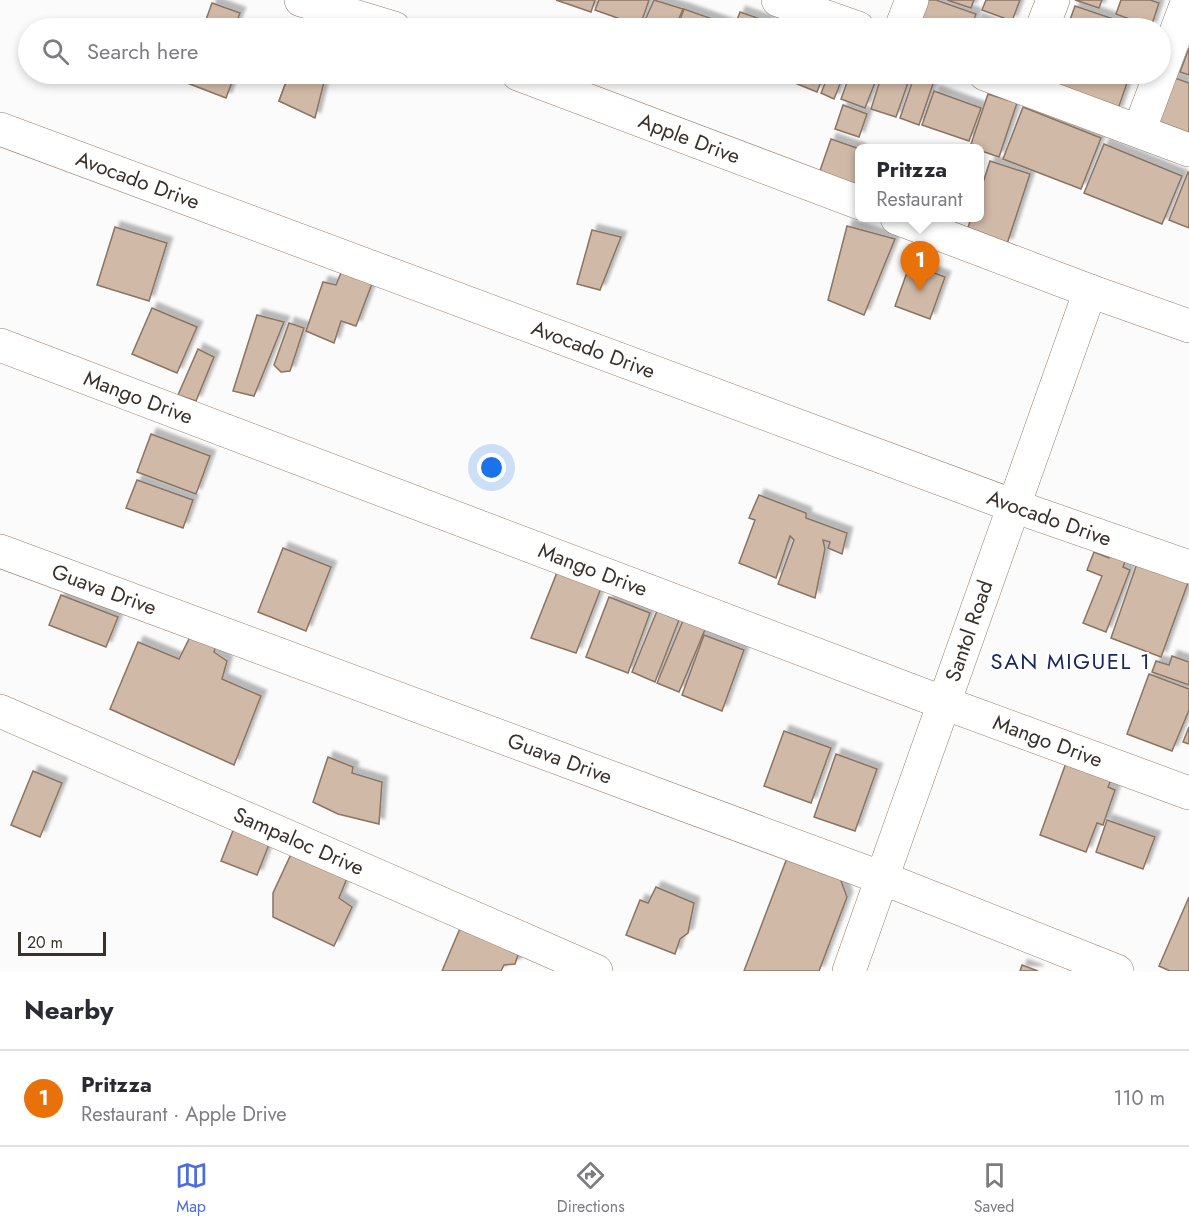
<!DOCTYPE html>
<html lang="en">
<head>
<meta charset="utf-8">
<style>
	body { margin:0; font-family:Jost,sans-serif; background:#f7f7f7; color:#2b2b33 }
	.scale { position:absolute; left:18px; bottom:15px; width:88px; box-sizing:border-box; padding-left:6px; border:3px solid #3a312a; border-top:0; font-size:16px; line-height:21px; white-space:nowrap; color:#3a312a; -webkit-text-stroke:4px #fff; paint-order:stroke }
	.you { position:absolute; left:492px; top:468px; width:21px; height:21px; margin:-15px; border:4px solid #fff; border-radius:50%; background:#1a73e8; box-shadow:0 0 0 9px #1a73e833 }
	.badge { display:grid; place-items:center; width:39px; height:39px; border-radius:50%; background:#4c6ce0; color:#fff; font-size:20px; font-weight:700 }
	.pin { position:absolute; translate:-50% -50px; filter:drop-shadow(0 2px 3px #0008) }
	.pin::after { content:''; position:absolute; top:32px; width:21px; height:18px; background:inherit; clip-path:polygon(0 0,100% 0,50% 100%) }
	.popup { position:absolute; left:855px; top:144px; width:129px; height:78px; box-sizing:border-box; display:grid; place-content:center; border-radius:9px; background:#fff; filter:drop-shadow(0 2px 4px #0005); font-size:20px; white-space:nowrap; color:#7c7c81 }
	.popup b { font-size:22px; color:#2b2b33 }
	.popup::after { content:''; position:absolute; left:50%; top:100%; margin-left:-12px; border:12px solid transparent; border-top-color:#fff }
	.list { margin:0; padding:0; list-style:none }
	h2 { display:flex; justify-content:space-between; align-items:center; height:78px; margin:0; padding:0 24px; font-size:26px }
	h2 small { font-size:20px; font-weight:400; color:#7c7c81 }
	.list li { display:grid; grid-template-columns:39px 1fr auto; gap:18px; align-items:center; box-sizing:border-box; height:96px; padding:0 24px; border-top:2px solid #e1e1e2 }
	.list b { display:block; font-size:22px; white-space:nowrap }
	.list p { margin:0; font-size:20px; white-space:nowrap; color:#7c7c81 }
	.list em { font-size:20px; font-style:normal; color:#7c7c81 }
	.icon { flex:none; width:33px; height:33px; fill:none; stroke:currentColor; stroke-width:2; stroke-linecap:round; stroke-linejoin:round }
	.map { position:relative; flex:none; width:1189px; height:971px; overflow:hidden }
	.search { position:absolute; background:#fff; box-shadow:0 3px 9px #0003; left:18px; right:18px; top:18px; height:66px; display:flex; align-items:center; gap:15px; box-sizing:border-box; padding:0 21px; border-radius:33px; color:#7c7c81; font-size:22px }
	.sheet { height:174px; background:#fff }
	nav { display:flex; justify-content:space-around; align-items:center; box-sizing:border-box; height:84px; border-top:2px solid #e1e1e2; background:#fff; font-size:16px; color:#7c7c81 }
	nav a { display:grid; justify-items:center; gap:3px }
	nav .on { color:#4c6ce0 }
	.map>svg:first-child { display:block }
	.building { fill:#d1b9a7; stroke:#8a7464; stroke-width:1.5; filter:url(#shadow) }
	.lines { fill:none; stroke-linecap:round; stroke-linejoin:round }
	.minor-casing { stroke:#96806f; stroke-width:34 }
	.tertiary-casing { stroke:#96806f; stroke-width:34 }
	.minor { stroke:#fff; stroke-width:33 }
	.tertiary { stroke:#fff; stroke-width:33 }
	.labels { text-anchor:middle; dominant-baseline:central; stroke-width:4.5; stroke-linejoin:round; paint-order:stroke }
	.street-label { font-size:21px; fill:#3a312a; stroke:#fff }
	.neighbourhood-label { font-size:22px; letter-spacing:1.5px; fill:#1a2960; stroke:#fff }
</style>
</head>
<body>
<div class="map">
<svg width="1189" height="971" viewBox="0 0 1189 971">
	<defs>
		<filter id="shadow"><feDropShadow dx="5.5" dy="-5.5" stdDeviation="1.5" flood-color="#0004"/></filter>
	</defs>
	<rect width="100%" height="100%" fill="#fbfbfb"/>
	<!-- building -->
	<g class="building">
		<path d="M556 0H595L591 12Z"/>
		<path d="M599 0H649L640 26 595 10Z"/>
		<path d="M654 0 683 9 675 28 642 27Z"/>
		<path d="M926 0H936L976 14 971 28H916Z"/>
		<path d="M947 0H974L971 8Z"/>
		<path d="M986 0H1020L1012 21 982 10Z"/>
		<path d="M1075 0H1102L1099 8Z"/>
		<path d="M1121 0H1150L1159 3 1151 27 1116 14Z"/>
		<path d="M212 3 240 13 234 28H203Z"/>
		<path d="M1075 6 1140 28H1067Z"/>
		<path d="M684 9 732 26 731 28H677Z"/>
		<path d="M740 12 769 22 767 28H734Z"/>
		<path d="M310 16 338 25 337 28H306Z"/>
		<path d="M310 16 338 25 337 28H306Z"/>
		<path d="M977 19 1004 28H974Z"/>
		<path d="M773 21 793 28H770Z"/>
		<path d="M1189 48V75L1180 72Z"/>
		<path d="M185 74H235L226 98 182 81Z"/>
		<path d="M289 74H320L306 111 279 101Z"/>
		<path d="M289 74H326L315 118 279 101Z"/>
		<path d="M773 74H797L795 81Z"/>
		<path d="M798 74H824L817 92 795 83Z"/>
		<path d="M829 74H844L834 99 821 93Z"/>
		<path d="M850 74H859L876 80 865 108 841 99Z"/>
		<path d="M882 74H911L896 117 871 109Z"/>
		<path d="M915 74 935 78 919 125 900 118Z"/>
		<path d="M1059 74H1130L1117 112 1053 90Z"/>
		<path d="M1172 77 1189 83V139L1154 126Z"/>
		<path d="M934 91 981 108 969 141 922 125Z"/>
		<path d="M988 94 1017 103 999 157 970 147Z"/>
		<path d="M843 105 867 114 859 137 835 129Z"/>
		<path d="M1023 107 1101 138 1081 189 1003 159Z"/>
		<path d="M831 139 860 149V197L816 182Z"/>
		<path d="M1104 144 1182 176 1162 224 1084 193Z"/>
		<path d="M990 161 1030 174 1007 244 967 231 971 218H980V192Z"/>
		<path d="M1188 172 1189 173V228L1169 220Z"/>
		<path d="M847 226 895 239 864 315 828 300Z"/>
		<path d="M115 227 167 243 149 301 97 285Z"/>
		<path d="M592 230 621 237 600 290 577 284Z"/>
		<path d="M345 263 376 273 356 326 341 321 334 343 306 331 323 282 336 285Z"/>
		<path d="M910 264 945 277 930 319 895 306Z"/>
		<path d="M152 308 197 327 177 373 132 354Z"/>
		<path d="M257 315 284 322 254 396 233 391Z"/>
		<path d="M289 323 304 328 290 371 281 372 274 365Z"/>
		<path d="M198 349 214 357 196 401 178 395Z"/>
		<path d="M151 434 210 456 196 494 137 472Z"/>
		<path d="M137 480 193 500 183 528 126 508Z"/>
		<path d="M759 495 806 513V518L847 533 842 554 828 548 830 542 823 540 825 549 815 598 778 584 794 540 790 536 776 578 739 563 755 520 749 518Z"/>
		<path d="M1111 543 1129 551 1123 567 1130 570 1106 632 1083 623 1102 576 1087 570 1094 552 1109 558Z"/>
		<path d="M283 548 331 567 306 631 258 612Z"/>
		<path d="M1140 555 1189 580 1161 657 1111 638Z"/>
		<path d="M558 570 603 583 576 653 531 638Z"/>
		<path d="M61 595 118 617 106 647 49 625Z"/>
		<path d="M609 597 650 613 628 673 586 657Z"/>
		<path d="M657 611 679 620 655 682 632 672Z"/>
		<path d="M687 611 709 620 679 692 657 683Z"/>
		<path d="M191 635 216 646 214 652 227 661 222 679 261 696 234 765 110 709 138 642 179 659Z"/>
		<path d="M704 635 744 650 722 711 682 695Z"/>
		<path d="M1172 656 1189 662V685L1152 672 1156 661 1169 665Z"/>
		<path d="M1149 674 1189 689V710L1172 751 1127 734Z"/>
		<path d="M1189 727V744L1183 742Z"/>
		<path d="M784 731 831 748 811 803 764 786Z"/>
		<path d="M836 754 877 769 855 831 814 817Z"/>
		<path d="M328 757 353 767 352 773 382 782 379 824 338 814 313 802Z"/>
		<path d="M1066 763 1113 775 1108 787 1115 790 1103 825 1097 823 1086 852 1040 835Z"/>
		<path d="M33 771 62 783 40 837 11 825Z"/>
		<path d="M1107 820 1155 837 1143 869 1096 852Z"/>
		<path d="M234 828 270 842 257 875 221 861Z"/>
		<path d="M293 850 350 871 339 898 352 907 334 946 273 917V893Z"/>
		<path d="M787 858 840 878 847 897 819 971H744Z"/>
		<path d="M656 887 694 903 688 933 680 939 675 954 626 935 640 900 648 903Z"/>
		<path d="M1189 897V971H1170L1159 966Z"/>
		<path d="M464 919 519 952 515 964 504 965 501 971H442Z"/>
		<path d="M1022 965 1038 971H1020Z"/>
	</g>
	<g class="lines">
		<defs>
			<g id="minor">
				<path d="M778 0 858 28"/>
				<path d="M901 28 912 0"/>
				<path d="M1042 28 1053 0"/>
				<path d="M985 74 1189 150"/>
				<path id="s1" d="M0 129 1014 506 1189 567"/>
				<path d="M1139 131 1188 0"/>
				<path d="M1090 291 1189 326"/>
				<path id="s2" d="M0 345 944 703 849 971"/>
				<path id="s3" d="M0 551 882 878 1117 971"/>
				<path id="s4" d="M0 711 596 971"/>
			</g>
			<g id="tertiary">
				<path d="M301 0 394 28"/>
				<path id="s5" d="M518 74 860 203"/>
				<path id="s6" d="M897 218 1090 291 944 703 1189 793"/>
			</g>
		</defs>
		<!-- minor casing -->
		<use href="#minor" class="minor-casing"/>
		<!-- tertiary casing -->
		<use href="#tertiary" class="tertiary-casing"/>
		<!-- minor -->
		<use href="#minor" class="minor"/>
		<!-- tertiary -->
		<use href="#tertiary" class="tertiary"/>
	</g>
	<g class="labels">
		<!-- street labels -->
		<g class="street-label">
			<text stroke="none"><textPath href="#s5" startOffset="183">Apple Drive</textPath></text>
			<text stroke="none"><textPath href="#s1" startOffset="147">Avocado Drive</textPath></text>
			<text stroke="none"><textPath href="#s1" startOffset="633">Avocado Drive</textPath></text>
			<text stroke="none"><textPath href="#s2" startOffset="148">Mango Drive</textPath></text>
			<text stroke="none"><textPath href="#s1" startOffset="1119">Avocado Drive</textPath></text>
			<text stroke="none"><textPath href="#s2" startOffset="634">Mango Drive</textPath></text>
			<text stroke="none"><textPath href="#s3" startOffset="111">Guava Drive</textPath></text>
			<text transform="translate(969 631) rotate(-71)">Santol Road</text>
			<text stroke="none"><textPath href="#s6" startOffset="754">Mango Drive</textPath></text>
			<text stroke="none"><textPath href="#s3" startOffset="597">Guava Drive</textPath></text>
			<text stroke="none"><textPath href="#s4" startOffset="326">Sampaloc Drive</textPath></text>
		</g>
		<!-- neighbourhood labels -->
		<g class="neighbourhood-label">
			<text x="1071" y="661">SAN MIGUEL 1</text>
		</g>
	</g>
</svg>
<div class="scale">20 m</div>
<div class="you"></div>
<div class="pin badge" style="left:920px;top:291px;background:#e8710a">1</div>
<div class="popup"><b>Pritzza</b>Restaurant</div>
<div class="search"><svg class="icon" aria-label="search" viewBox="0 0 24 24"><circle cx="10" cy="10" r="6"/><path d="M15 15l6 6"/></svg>Search here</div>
</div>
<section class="sheet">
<h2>Nearby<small></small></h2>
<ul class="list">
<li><span class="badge" style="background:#e8710a">1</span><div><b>Pritzza</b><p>Restaurant · Apple Drive</p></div><em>110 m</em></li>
</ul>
</section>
<nav>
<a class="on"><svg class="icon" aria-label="map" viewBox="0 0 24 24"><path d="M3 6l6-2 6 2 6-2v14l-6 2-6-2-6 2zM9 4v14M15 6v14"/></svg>Map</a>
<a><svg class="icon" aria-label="directions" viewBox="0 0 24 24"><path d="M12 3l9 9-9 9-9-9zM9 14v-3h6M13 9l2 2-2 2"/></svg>Directions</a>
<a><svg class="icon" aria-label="saved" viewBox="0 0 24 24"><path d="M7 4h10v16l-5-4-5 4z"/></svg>Saved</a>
</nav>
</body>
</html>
